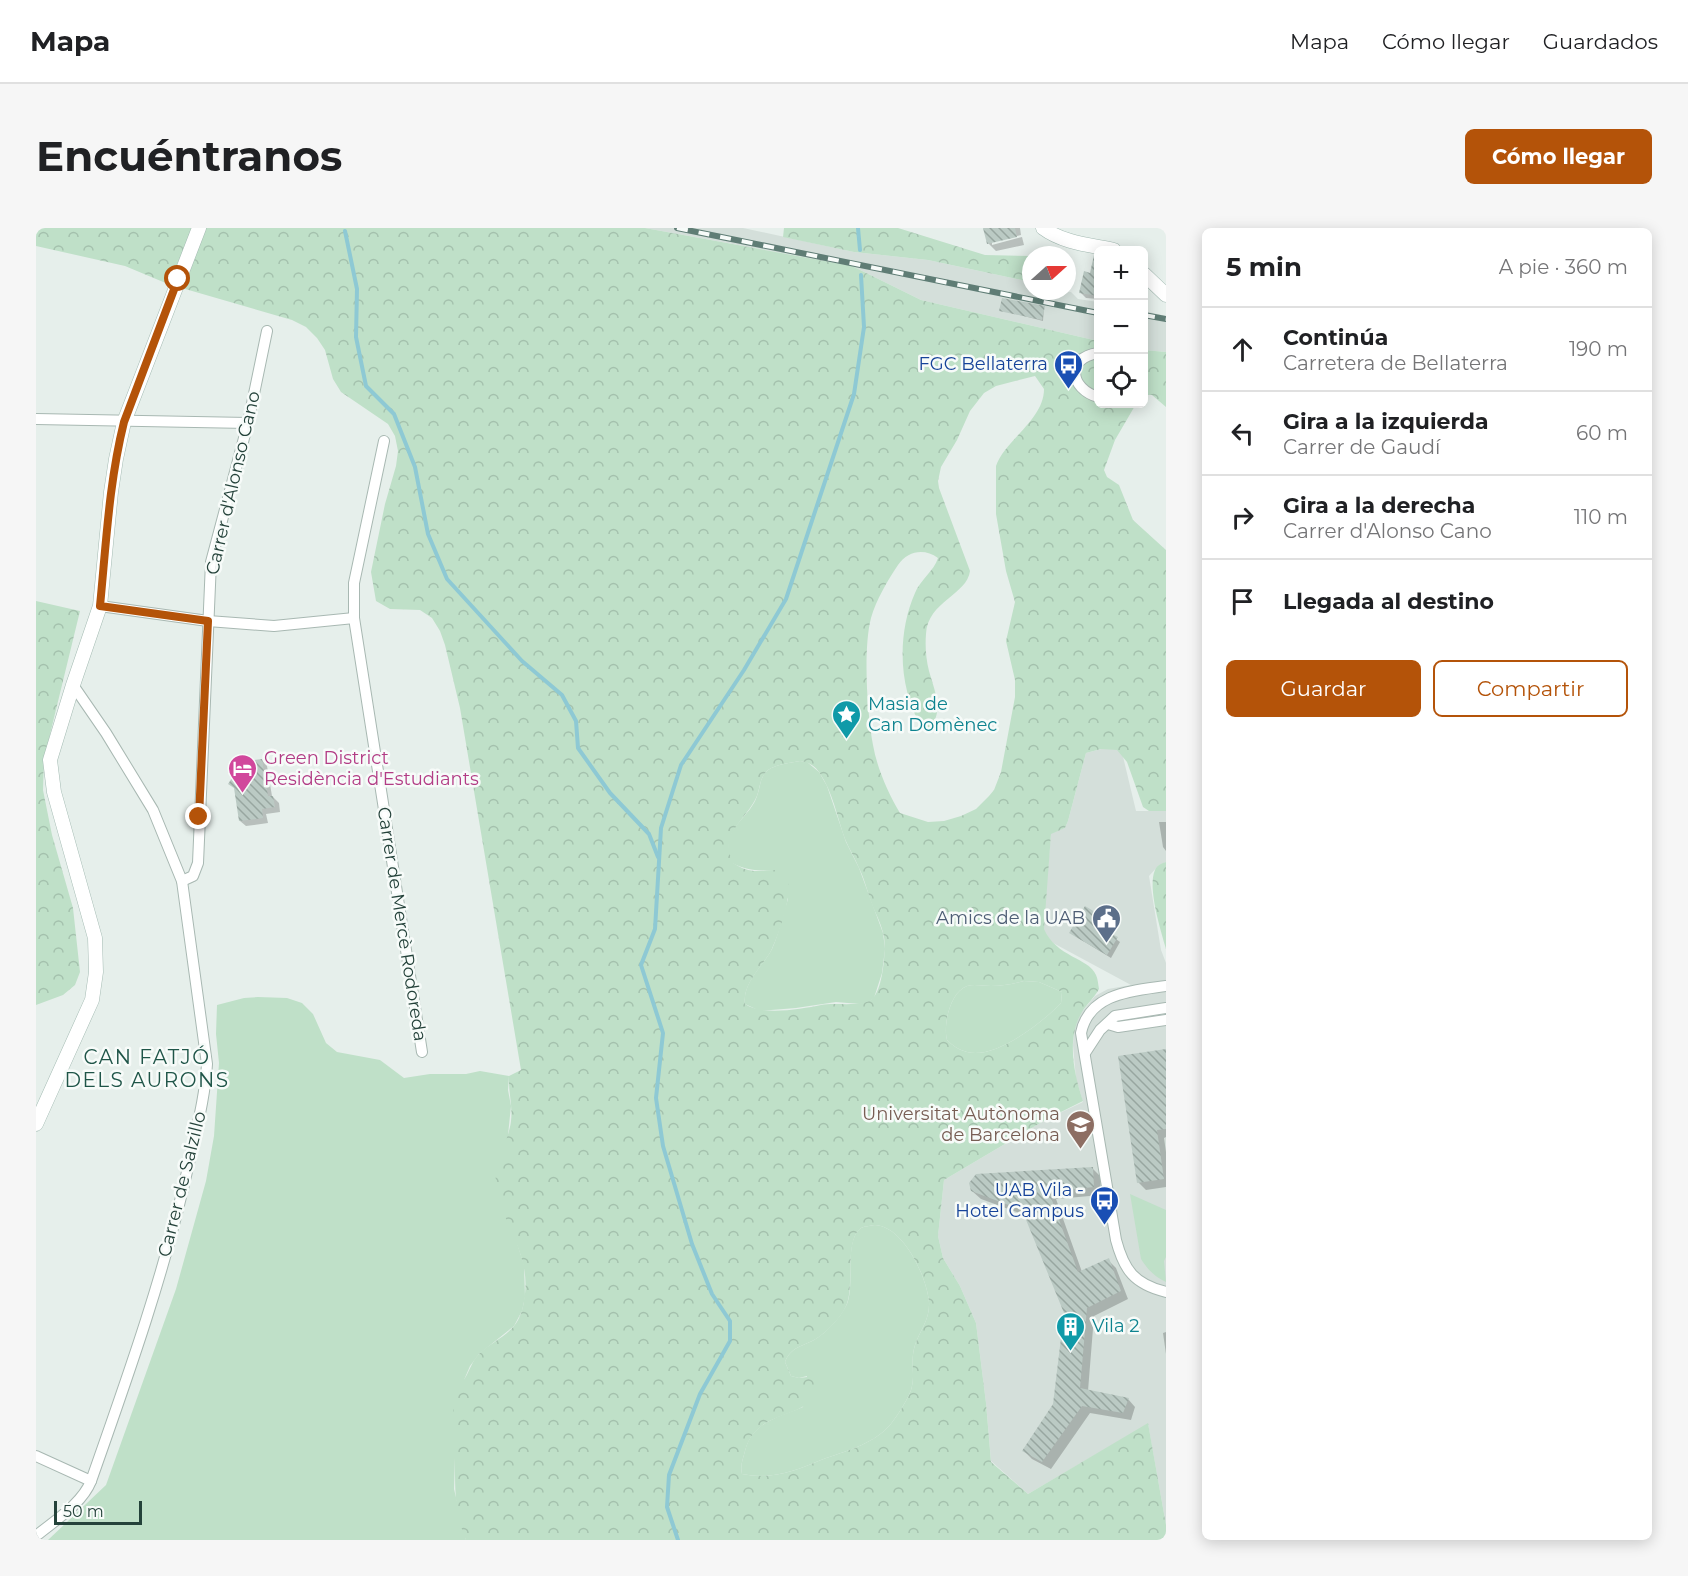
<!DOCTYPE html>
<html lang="es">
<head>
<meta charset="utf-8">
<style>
	body { margin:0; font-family:Montserrat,sans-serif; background:#f6f6f6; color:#202124 }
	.controls { position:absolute; right:18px; top:18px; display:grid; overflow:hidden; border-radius:9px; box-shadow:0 3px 15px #0003 }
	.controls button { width:54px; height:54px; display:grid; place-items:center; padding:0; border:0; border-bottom:2px solid #e0e0e0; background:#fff; color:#202124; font:30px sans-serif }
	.compass { position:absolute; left:986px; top:18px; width:54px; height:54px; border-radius:50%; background:#fff; box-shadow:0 3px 15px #0003; rotate:69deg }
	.scale { position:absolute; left:18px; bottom:15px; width:88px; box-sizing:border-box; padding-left:6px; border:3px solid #24423a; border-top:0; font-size:16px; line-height:21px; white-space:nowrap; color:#24423a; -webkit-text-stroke:4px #f7fbf9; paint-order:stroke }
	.stop { position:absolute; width:18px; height:18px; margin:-14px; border:4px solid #b45309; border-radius:50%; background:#fff }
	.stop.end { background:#b45309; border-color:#fff; box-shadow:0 2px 6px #0008 }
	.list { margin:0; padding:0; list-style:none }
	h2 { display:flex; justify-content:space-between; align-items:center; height:78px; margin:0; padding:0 24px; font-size:26px }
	h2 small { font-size:20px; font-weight:400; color:#757577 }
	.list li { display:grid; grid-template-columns:39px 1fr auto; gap:18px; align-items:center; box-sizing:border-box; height:84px; padding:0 24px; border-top:2px solid #e0e0e0 }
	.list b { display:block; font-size:22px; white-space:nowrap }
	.list p { margin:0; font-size:20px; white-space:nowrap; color:#757577 }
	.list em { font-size:20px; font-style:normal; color:#757577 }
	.actions { display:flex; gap:12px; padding:18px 24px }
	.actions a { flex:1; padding:14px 0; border:2px solid #b45309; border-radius:9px; text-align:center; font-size:21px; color:#b45309 }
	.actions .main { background:#b45309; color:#fff }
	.icon { flex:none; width:33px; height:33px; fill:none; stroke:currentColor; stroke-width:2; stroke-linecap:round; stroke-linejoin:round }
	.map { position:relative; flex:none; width:1130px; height:1312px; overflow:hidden; border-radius:9px }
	header { display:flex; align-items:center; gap:36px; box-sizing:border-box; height:84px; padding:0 30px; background:#fff; border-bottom:2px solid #e0e0e0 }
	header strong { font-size:28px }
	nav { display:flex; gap:33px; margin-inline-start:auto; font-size:21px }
	.intro { display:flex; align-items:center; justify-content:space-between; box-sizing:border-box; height:144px; padding:0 36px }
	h1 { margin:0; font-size:42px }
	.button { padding:15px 27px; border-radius:9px; background:#b45309; color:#fff; font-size:21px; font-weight:700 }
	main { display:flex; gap:36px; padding:0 36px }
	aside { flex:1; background:#fff; border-radius:9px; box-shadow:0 3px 15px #0003 }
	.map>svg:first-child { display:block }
	.built { fill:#d4dfda }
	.grass { fill:#bfe0c8 }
	.forest { fill:url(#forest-crowns); fill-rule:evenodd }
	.shadow { fill:#0003 }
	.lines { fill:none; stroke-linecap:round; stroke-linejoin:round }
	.stream { stroke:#8ec9d4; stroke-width:4 }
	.building { fill:url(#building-back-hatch) }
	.street-casing { stroke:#a8b8b2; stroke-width:12 }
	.secondary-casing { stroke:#a4bbb3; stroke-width:15 }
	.street { stroke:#fff; stroke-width:10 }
	.secondary { stroke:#fff; stroke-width:14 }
	.rail-casing { stroke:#5f7d75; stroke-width:6 }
	.rail { stroke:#f7fbf9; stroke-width:4; stroke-dasharray:11; stroke-linecap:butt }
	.route { stroke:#b45309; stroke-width:8 }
	.labels { text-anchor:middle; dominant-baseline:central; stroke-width:5; stroke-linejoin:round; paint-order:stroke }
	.transit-label { font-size:18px; fill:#164399; stroke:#f7fbf9; text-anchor:end }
	.street-label { font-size:18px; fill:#24423a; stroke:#f7fbf9 }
	.culture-label { font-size:18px; fill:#0d838f; stroke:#f7fbf9; text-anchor:start }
	.hotel-label { font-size:18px; fill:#b23c85; stroke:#f7fbf9; text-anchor:start }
	.service-label { font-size:18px; fill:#4e5e75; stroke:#f7fbf9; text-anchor:end }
	.education-label { font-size:18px; fill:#785e54; stroke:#f7fbf9; text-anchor:end }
	.neighbourhood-label { font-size:20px; letter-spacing:1.5px; fill:#1f5548; stroke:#f7fbf9 }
</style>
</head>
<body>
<header>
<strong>Mapa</strong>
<nav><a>Mapa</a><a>Cómo llegar</a><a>Guardados</a></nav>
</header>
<div class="intro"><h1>Encuéntranos</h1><a class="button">Cómo llegar</a></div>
<main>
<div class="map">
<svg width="1130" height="1312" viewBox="0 0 1130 1312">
	<defs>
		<pattern id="forest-crowns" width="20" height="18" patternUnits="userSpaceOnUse" patternTransform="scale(1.5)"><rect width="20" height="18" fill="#bfe0c8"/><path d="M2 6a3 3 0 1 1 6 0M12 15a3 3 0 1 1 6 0" fill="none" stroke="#a4c1ad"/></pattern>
		<pattern id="building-back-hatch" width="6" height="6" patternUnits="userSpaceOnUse" patternTransform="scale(1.5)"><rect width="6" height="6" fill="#bbcac4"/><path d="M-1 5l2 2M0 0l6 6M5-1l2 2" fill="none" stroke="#98a6a0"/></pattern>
	</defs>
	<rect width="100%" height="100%" fill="#e6efeb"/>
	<!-- built -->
	<g class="built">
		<path d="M609 0H707L818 24 892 32 995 54V63L1035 64 1042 71 1062 74V113L885 72 816 38Z"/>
		<path d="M1108 83 1130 88V124L1108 122Z"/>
		<path d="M1084 516 1100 583H1130V634L1123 637 1113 648 1125 722 1130 735V1297L1112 1196 992 1266 955 1233 950 1175 940 1095 924 1058 907 1030 902 1008 908 952 1011 891 1047 874 1040 851 1037 817 1038 802 1044 786 1059 768 1072 761 1095 757 1006 709 1015 605 1029 600 1032 593 1050 525Z"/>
	</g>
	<!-- grass -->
	<g class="grass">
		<path d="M764 533 771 534 783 544 791 558 810 614 823 640 847 705 849 721 846 745 838 770 831 775 824 776 800 774 760 780 724 783 709 776C706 755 727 738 736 721 743 705 747 687 752 671L736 642C720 643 710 642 696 635 681 602 714 591 721 568 725 558 723 550 732 542 741 536 753 535 764 533Z"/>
		<path d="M988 753 1003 754 1026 764 1025 775C1007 794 959 832 931 824 923 822 916 817 911 812 907 797 914 764 931 758 938 756 947 758 955 758 966 758 977 756 988 753Z"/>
		<path d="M222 769 251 770 266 775 277 786 290 815 301 824 344 832 368 850 394 846H430L444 843 473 848 472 862 475 878 472 907 479 1009 488 1037 489 1069 486 1083 478 1098 443 1126 434 1138 428 1152 419 1230 418 1261 430 1312H12L70 1257 140 1061 170 953 178 908 183 835 180 806 181 777 208 770Z"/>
		<path d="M1094 966 1130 982V1029L1128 1033 1130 1054C1119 1049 1112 1042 1105 1031Z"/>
		<path d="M839 997C867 998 891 1049 893 1074 894 1092 884 1102 879 1117 874 1133 879 1144 876 1158 875 1167 860 1190 854 1197 836 1217 809 1223 785 1232 759 1243 735 1252 706 1246 704 1237 707 1231 709 1223 716 1194 743 1189 767 1179L771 1148 763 1150 755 1148 749 1134C755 1119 765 1119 778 1112 790 1105 804 1090 810 1078 820 1060 807 1013 825 1000 829 998 834 998 839 997Z"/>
	</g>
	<!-- forest -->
	<g class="forest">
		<path d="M0 0H609L816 38 885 72 1062 113V176H1100L1079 212 1068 242 1071 249 1083 257 1097 292 1130 322V583H1113L1107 579 1091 534 1081 522 1065 521 1050 525 1032 593 1029 600 1015 606 1008 701C1020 729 1053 730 1060 747 1062 751 1062 756 1063 761 1058 770 1051 776 1046 784 1030 811 1038 846 1047 873L1011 891 908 952 902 1008 907 1030 924 1058 940 1095 950 1175 955 1234 992 1266 1112 1195 1130 1297V1312H430C418 1285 419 1257 419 1228 419 1206 417 1184 416 1162 420 1158 426 1155 429 1150 434 1142 436 1133 443 1126 453 1116 469 1109 478 1098 484 1091 487 1081 488 1072 497 1026 464 996 460 955 457 937 473 912 475 893 477 878 472 863 473 848L485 842 424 480 409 417 404 403 396 390 384 382 354 381 340 373 335 344 349 276 360 238 362 223 359 208 352 196 305 164 297 151 289 122 281 110 270 99 256 92 132 56 89 38 0 18ZM999 148 1008 161C1008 192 969 212 960 238V286L970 343 979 374 970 413 979 452V469L965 544 958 562 953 568 940 581 925 588 908 593 892 594 864 585C852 565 841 540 837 517 831 485 827 421 835 390 840 372 852 352 862 337 872 323 888 320 902 330 898 343 884 352 879 365 861 406 862 460 886 500H893C909 485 898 461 893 443 890 431 889 418 890 406 892 373 931 367 934 343L903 260 902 253 905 239 921 212 934 183 948 165 960 158ZM764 533C772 534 778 537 783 544 797 564 801 589 809 611 813 621 819 630 823 640 829 652 832 666 837 679 841 688 846 698 848 709 850 722 847 760 837 770 829 780 799 774 785 777 765 781 726 788 709 776 706 756 726 739 735 723 742 708 760 661 749 647 742 638 728 644 718 643 710 642 703 639 697 635 683 607 708 593 719 572 725 562 722 551 732 542 741 536 753 535 764 533ZM988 753 1003 754 1026 764 1025 775C1007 794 959 832 931 824 923 822 916 817 911 812 907 797 914 764 931 758 938 756 947 758 955 758 966 758 977 756 988 753ZM839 997C867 998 891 1049 893 1074 894 1092 884 1102 879 1117 874 1133 879 1144 876 1158 875 1167 860 1190 854 1197 836 1217 809 1223 785 1232 759 1243 735 1252 706 1246 704 1237 707 1231 709 1223 721 1176 778 1196 785 1153L779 1148 763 1150 755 1148 749 1134C755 1119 765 1119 778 1112 789 1106 805 1090 810 1078 819 1060 808 1012 825 1000 829 998 834 998 839 997Z"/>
		<path d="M748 0H862L949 27 995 28V54L892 32 818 24 747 9Z"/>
		<path d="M1108 122 1130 124V179L1116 167H1108Z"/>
		<path d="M0 373 44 383 8 531 7 562 16 607 37 680 44 744 39 757 27 767 0 777Z"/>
		<path d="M1130 634V721C1125 703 1111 659 1119 642 1121 637 1126 635 1130 634Z"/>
	</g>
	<!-- shadow -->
	<g class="shadow">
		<path d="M949 0H984L985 7 956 14V17L986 9 988 17 960 23 953 16Z"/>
		<path d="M1056 42 1062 43V71L1050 70 1045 65Z"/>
		<path d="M1008 79 1007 93 964 82Z"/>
		<path d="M226 532 231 538 236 568 243 575 244 584 230 586 232 595 210 598 204 593Z"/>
		<path d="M1123 594H1130V623L1127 619Z"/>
		<path d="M1075 695 1078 698 1073 706 1084 714 1075 730 1039 708Z"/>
		<path d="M1130 823V909L1128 910 1130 924V959L1110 962 1102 954Z"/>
		<path d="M1056 940 1064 948 1065 967 1020 971 1046 1044 1072 1032 1080 1040 1092 1071 1058 1088 1052 1163 1092 1171 1099 1179 1095 1192 1054 1185 1015 1241 996 1231 988 1223 1019 1176 1029 1085 989 987 945 971 936 963Z"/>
		<path d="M1130 1104V1126L1127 1105Z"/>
	</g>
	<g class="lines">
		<!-- stream -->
		<g class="stream">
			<path d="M822 0 824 22"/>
			<path d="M309 3 321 61 320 109 330 158 358 186 379 239 392 306 411 351 486 433 526 467 540 493 542 520 574 565 613 606 622 629"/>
			<path d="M642 1312 631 1279 633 1247 664 1166 694 1113V1093L676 1066 656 1016 627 918 620 870 627 805 605 737 619 701 625 600 645 537 708 442 750 371 818 166 828 99 825 47"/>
		</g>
	</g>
	<!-- building -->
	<g class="building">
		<path d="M947 0H979L981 9 951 16Z"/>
		<path d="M1058 27 1062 28V68L1043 65 1048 43 1054 45Z"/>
		<path d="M966 70 1009 78 1006 92 963 83Z"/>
		<path d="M226 531 232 568H237L239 579 226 581 227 590 203 593 198 560 192 556 196 550 193 535Z"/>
		<path d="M1049 678 1076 694 1070 703 1082 709 1071 727 1033 705Z"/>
		<path d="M1130 821V901L1121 902 1128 951 1101 955 1082 828Z"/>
		<path d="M1057 939 1058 959 1013 964 1042 1044 1073 1030 1085 1063 1051 1080 1044 1160 1093 1170 1087 1185 1046 1178 1006 1234 986 1223 1017 1176 1028 1085 986 982 935 963 933 955 940 946Z"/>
	</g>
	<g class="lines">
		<defs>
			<g id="street">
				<path d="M1062 125C1029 130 1034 161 1062 169"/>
				<path d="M0 191 212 195"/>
				<path d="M348 213 318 355V390L386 824"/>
				<path d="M64 378 172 393 238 398 318 390"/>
				<path d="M146 653 157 648 162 635 175 334 212 195 231 103"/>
				<path d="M1130 758C1096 763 1053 765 1045 805L1080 1012C1088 1042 1098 1056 1130 1064"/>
				<path d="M1072 796 1082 799 1130 792"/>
				<path d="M1049 825 1064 802 1079 788 1130 780"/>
				<path d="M0 1228 55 1253"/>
				<path d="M0 1308C18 1293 46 1276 55 1253 92 1148 129 1044 153 935 160 902 169 870 171 836L146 653 117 582 70 505 37 457"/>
			</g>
			<g id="secondary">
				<path d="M1007 0C1027 15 1054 17 1078 22"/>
				<path d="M1108 46 1130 67"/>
				<path d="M0 896 56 772 60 744 59 710 18 564 14 532 37 457 64 378 75 264 80 231 88 194 163 0"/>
			</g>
		</defs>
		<!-- street casing -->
		<use href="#street" class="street-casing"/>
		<!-- secondary casing -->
		<use href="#secondary" class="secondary-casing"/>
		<!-- street -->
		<use href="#street" class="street"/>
		<!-- secondary -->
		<use href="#secondary" class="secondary"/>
		<defs>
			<g id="rail">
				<path d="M641 0 1062 85"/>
				<path d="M1108 87 1130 91"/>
			</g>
		</defs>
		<!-- rail casing -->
		<use href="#rail" class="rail-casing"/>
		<!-- rail -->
		<use href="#rail" class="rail"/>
	</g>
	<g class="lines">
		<!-- route -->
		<path class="route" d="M142 51 88 194C73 254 70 317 64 378L172 393 163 589"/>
	</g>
	<!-- icons -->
	<defs>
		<symbol id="bus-pin" viewBox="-11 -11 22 30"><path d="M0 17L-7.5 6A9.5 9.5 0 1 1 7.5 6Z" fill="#1a4fb4" stroke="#f7fbf9"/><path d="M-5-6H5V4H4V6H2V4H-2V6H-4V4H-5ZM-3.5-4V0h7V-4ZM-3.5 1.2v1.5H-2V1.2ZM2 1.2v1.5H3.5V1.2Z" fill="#fff"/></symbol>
		<symbol id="sight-pin" viewBox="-11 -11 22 30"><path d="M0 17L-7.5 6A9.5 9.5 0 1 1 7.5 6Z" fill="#0f9aa8" stroke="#f7fbf9"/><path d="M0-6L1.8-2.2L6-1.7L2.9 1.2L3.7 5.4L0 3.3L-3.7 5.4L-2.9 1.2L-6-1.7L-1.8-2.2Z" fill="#fff"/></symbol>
		<symbol id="hotel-pin" viewBox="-11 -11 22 30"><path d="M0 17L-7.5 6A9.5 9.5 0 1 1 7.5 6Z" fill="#d1479c" stroke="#f7fbf9"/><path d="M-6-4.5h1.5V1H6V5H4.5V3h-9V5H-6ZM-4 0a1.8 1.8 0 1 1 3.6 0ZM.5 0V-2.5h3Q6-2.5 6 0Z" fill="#fff"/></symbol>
		<symbol id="civic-pin" viewBox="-11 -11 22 30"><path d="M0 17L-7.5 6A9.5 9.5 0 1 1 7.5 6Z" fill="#5c6f8a" stroke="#f7fbf9"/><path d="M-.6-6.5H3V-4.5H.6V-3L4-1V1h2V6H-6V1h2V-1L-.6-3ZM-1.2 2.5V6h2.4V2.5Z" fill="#fff"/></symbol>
		<symbol id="university-pin" viewBox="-11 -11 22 30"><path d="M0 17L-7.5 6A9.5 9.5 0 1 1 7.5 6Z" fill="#8d6e63" stroke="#f7fbf9"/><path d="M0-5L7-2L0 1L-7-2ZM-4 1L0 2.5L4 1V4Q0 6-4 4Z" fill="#fff"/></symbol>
		<symbol id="building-pin" viewBox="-11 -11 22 30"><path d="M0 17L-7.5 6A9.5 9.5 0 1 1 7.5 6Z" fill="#0f9aa8" stroke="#f7fbf9"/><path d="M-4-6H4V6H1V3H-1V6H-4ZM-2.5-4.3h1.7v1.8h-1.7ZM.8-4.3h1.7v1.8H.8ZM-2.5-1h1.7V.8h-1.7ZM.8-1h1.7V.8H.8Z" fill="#fff"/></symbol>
	</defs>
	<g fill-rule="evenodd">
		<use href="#bus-pin" x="1016" y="120" width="33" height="45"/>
		<use href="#sight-pin" x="794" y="470" width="33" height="45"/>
		<use href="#hotel-pin" x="190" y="524" width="33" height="45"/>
		<use href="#civic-pin" x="1054" y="674" width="33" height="45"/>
		<use href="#university-pin" x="1028" y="880" width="33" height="45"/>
		<use href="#bus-pin" x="1052" y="956" width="33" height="45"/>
		<use href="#building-pin" x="1018" y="1082" width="33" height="45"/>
	</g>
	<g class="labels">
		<!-- transit labels -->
		<g class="transit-label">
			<text x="1012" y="136">FGC Bellaterra</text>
			<text x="1048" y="962">UAB Vila -<tspan x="1048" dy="21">Hotel Campus</tspan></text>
		</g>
		<!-- street labels -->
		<g class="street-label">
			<text transform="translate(197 255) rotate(-77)">Carrer d'Alonso Cano</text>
			<text transform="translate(366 696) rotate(81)">Carrer de Mercè Rodoreda</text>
			<text transform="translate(146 956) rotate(-76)">Carrer de Salzillo</text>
		</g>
		<!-- culture labels -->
		<g class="culture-label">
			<text x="832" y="476">Masia de<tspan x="832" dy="21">Can Domènec</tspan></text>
			<text x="1056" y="1098">Vila 2</text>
		</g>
		<!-- hotel labels -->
		<g class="hotel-label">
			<text x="228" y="530">Green District<tspan x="228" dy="21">Residència d'Estudiants</tspan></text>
		</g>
		<!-- service labels -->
		<g class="service-label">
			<text x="1049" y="690">Amics de la UAB</text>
		</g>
		<!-- education labels -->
		<g class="education-label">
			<text x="1024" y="886">Universitat Autònoma<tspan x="1024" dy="21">de Barcelona</tspan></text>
		</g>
		<!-- neighbourhood labels -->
		<g class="neighbourhood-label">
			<text x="111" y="829">CAN FATJÓ<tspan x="111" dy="23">DELS AURONS</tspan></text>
		</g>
	</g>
</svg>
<div class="controls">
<button>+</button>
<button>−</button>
<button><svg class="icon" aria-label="locate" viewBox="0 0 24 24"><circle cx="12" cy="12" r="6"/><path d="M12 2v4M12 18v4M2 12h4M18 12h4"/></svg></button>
</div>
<svg class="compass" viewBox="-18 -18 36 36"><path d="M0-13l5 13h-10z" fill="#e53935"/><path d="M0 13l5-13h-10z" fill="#757577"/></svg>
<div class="scale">50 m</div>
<div class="stop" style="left:142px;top:51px"></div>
<div class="stop end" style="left:163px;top:589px"></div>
</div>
<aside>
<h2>5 min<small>A pie · 360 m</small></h2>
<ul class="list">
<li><svg class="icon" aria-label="ahead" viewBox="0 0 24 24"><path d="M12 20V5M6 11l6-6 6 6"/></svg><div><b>Continúa</b><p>Carretera de Bellaterra</p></div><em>190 m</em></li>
<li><svg class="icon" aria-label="left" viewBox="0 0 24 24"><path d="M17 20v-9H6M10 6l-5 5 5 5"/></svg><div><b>Gira a la izquierda</b><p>Carrer de Gaudí</p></div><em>60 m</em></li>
<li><svg class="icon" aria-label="right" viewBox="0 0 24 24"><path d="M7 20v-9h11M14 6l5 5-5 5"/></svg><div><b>Gira a la derecha</b><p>Carrer d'Alonso Cano</p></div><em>110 m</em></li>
<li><svg class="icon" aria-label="arrive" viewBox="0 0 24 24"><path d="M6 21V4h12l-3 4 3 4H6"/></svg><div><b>Llegada al destino</b></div></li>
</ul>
<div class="actions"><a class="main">Guardar</a><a>Compartir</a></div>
</aside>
</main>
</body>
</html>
